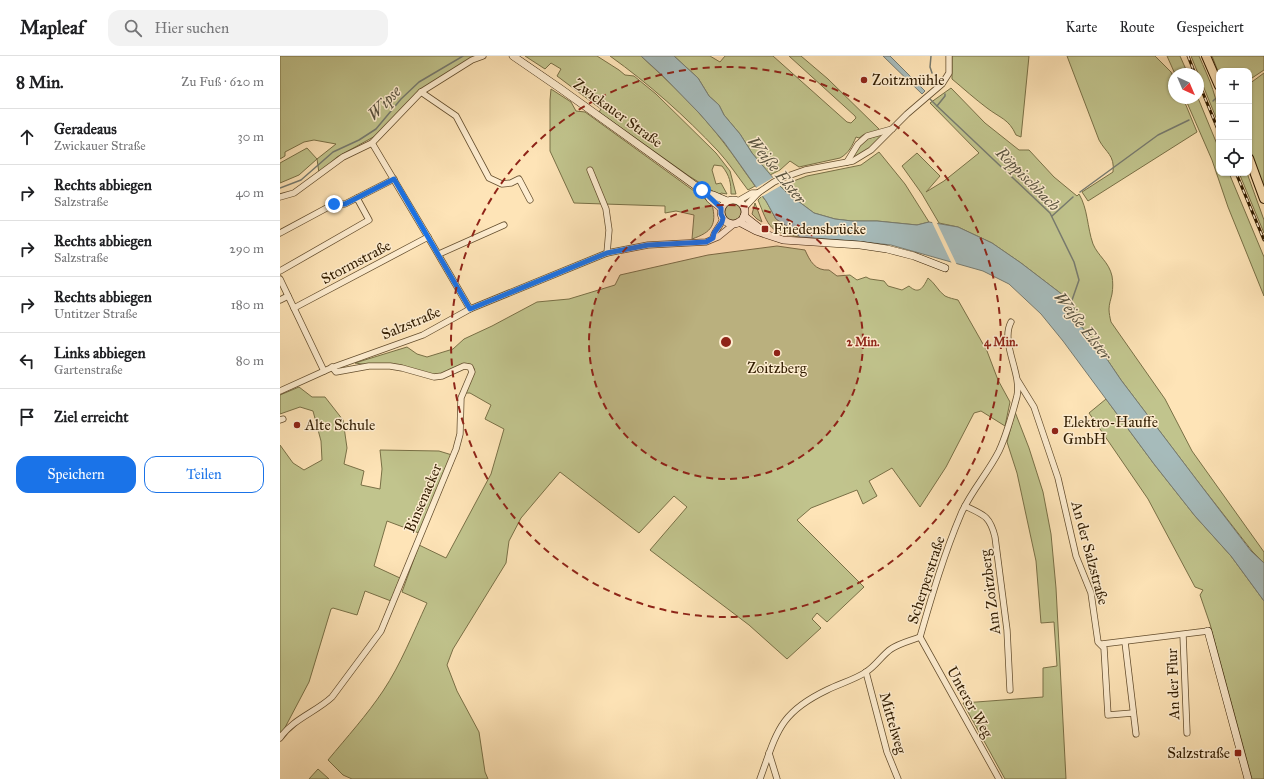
<!DOCTYPE html>
<html lang="de">
<head>
<meta charset="utf-8">
<style>
	body { margin:0; font-family:"IM FELL Great Primer",serif; background:#f2f2f2; color:#202124 }
	.controls { position:absolute; right:12px; top:12px; display:grid; overflow:hidden; border-radius:8px; box-shadow:0 1px 3px #0004 }
	.controls button { width:36px; height:36px; display:grid; place-items:center; padding:0; border:0; border-bottom:1px solid #e0e0e0; background:#fff; color:#202124; font:20px sans-serif }
	.compass { position:absolute; left:888px; top:12px; width:36px; height:36px; border-radius:50%; background:#fff; box-shadow:0 1px 3px #0004; rotate:136deg }
	.stop { position:absolute; width:12px; height:12px; margin:-9px; border:3px solid #1a73e8; border-radius:50%; background:#fff }
	.stop.end { background:#1a73e8; border-color:#fff; box-shadow:0 1px 4px #0008 }
	.list { margin:0; padding:0; list-style:none }
	h2 { display:flex; justify-content:space-between; align-items:center; height:52px; margin:0; padding:0 16px; font-size:17px }
	h2 small { font-size:13px; font-weight:400; color:#757577 }
	.list li { display:grid; grid-template-columns:26px 1fr auto; gap:12px; align-items:center; box-sizing:border-box; height:56px; padding:0 16px; border-top:1px solid #e0e0e0 }
	.list b { display:block; font-size:15px; white-space:nowrap }
	.list p { margin:0; font-size:13px; white-space:nowrap; color:#757577 }
	.list em { font-size:13px; font-style:normal; color:#757577 }
	.actions { display:flex; gap:8px; padding:12px 16px }
	.actions a { flex:1; padding:9px 0; border:1px solid #1a73e8; border-radius:12px; text-align:center; font-size:14px; color:#1a73e8 }
	.actions .main { background:#1a73e8; color:#fff }
	.icon { flex:none; width:22px; height:22px; fill:none; stroke:currentColor; stroke-width:2; stroke-linecap:round; stroke-linejoin:round }
	.map { position:relative; flex:none; width:984px; height:723px; overflow:hidden }
	header { display:flex; align-items:center; gap:24px; box-sizing:border-box; height:56px; padding:0 20px; background:#fff; border-bottom:1px solid #e0e0e0 }
	header strong { font-size:19px }
	nav { display:flex; gap:22px; margin-inline-start:auto; font-size:14px }
	.search { width:280px; height:36px; background:#f2f2f2; display:flex; align-items:center; gap:10px; box-sizing:border-box; padding:0 14px; border-radius:12px; color:#757577; font-size:15px }
	main { display:flex }
	aside { flex:1; background:#fff }
	.map>svg:first-child { display:block }
	.green { fill:#c1c48d; stroke:#797046 }
	.water { fill:#a6bbbb; stroke:#777b70 }
	.pier { fill:#fee4b7 }
	.lines { fill:none; stroke-linecap:round; stroke-linejoin:round }
	.stream { stroke:#777b70; stroke-width:1.5 }
	.minor-casing { stroke:#644e2e; stroke-width:7 }
	.secondary-casing { stroke:#311c00; stroke-width:8 }
	.primary-casing { stroke:#311c00; stroke-width:10 }
	.minor { stroke:#feedd0; stroke-width:5.5 }
	.secondary { stroke:#feedd0; stroke-width:7 }
	.primary { stroke:#fee4b7; stroke-width:8 }
	.rail-casing { stroke:#311c00; stroke-width:3 }
	.rail { stroke:#feedd0; stroke-width:1.5; stroke-dasharray:4.5; stroke-linecap:butt }
	.route { stroke:#1a73e8; stroke-width:5 }
	.ring { fill:none; stroke:#8f2418; stroke-width:2; stroke-dasharray:7 5 }
	.poi-dot { fill:#8f2418; stroke:#feedd0; stroke-width:1.5 }
	.labels { text-anchor:middle; dominant-baseline:central; stroke-width:3; stroke-linejoin:round; paint-order:stroke }
	.poi-label { font-size:15px; fill:#311c00; stroke:#feedd0; text-anchor:start }
	.street-label { font-size:15px; fill:#311c00; stroke:#feedd0 }
	.water-label { font-size:16px; font-style:italic; fill:#5a5441; stroke:#feedd0 }
	.centre { fill:#8f2418; stroke:#feedd0; stroke-width:2 }
	.ring-label { font-size:12px; text-anchor:middle; font-weight:bold; fill:#8f2418; stroke:#feedd0; stroke-width:3; stroke-linejoin:round; paint-order:stroke }
</style>
</head>
<body>
<header>
<strong>Mapleaf</strong>
<div class="search"><svg class="icon" aria-label="search" viewBox="0 0 24 24"><circle cx="10" cy="10" r="6"/><path d="M15 15l6 6"/></svg>Hier suchen</div>
<nav><a>Karte</a><a>Route</a><a>Gespeichert</a></nav>
</header>
<main>
<aside>
<h2>8 Min.<small>Zu Fuß · 620 m</small></h2>
<ul class="list">
<li><svg class="icon" aria-label="ahead" viewBox="0 0 24 24"><path d="M12 20V5M6 11l6-6 6 6"/></svg><div><b>Geradeaus</b><p>Zwickauer Straße</p></div><em>30 m</em></li>
<li><svg class="icon" aria-label="right" viewBox="0 0 24 24"><path d="M7 20v-9h11M14 6l5 5-5 5"/></svg><div><b>Rechts abbiegen</b><p>Salzstraße</p></div><em>40 m</em></li>
<li><svg class="icon" aria-label="right" viewBox="0 0 24 24"><path d="M7 20v-9h11M14 6l5 5-5 5"/></svg><div><b>Rechts abbiegen</b><p>Salzstraße</p></div><em>290 m</em></li>
<li><svg class="icon" aria-label="right" viewBox="0 0 24 24"><path d="M7 20v-9h11M14 6l5 5-5 5"/></svg><div><b>Rechts abbiegen</b><p>Untitzer Straße</p></div><em>180 m</em></li>
<li><svg class="icon" aria-label="left" viewBox="0 0 24 24"><path d="M17 20v-9H6M10 6l-5 5 5 5"/></svg><div><b>Links abbiegen</b><p>Gartenstraße</p></div><em>80 m</em></li>
<li><svg class="icon" aria-label="arrive" viewBox="0 0 24 24"><path d="M6 21V4h12l-3 4 3 4H6"/></svg><div><b>Ziel erreicht</b></div></li>
</ul>
<div class="actions"><a class="main">Speichern</a><a>Teilen</a></div>
</aside>
<div class="map">
<svg width="984" height="723" viewBox="0 0 984 723">
	<rect width="100%" height="100%" fill="#fee4b7"/>
	<filter id="stains"><feTurbulence type="fractalNoise" baseFrequency=".005" numOctaves="4"/><feColorMatrix values="0 0 0 0 .2 0 0 0 0 .09 0 0 0 0 .02 0 0 0 .5 -.17"/></filter>
	<radialGradient id="worn" r=".72"><stop offset=".6" stop-color="#630" stop-opacity="0"/><stop offset="1" stop-color="#630" stop-opacity=".3"/></radialGradient>
	<!-- green -->
	<g class="green">
		<path d="M0 0H194L192 3 143 32 97 79 57 101 39 117 37 103 19 119 0 127V107L27 92 37 103 56 88 34 84 24 86 5 96V100L0 103Z"/>
		<path d="M245 0H317L339 14 345 19 354 20 376 38 436 97 450 115 456 138H451C451 127 450 120 442 110L434 109 432 114 436 128 441 127 447 138 441 137 439 139 409 120 319 56 321 53 277 20 281 13 271 7 265 13Z"/>
		<path d="M330 0H361C390 27 420 55 444 87 455 101 464 115 475 130L468 134C458 121 449 107 438 95 405 60 369 28 330 0Z"/>
		<path d="M394 0H430L440 6 445 0H493L567 66 571 67 576 62 575 60 509 0H521L548 23 600 74 583 79 579 82 576 81C572 90 569 97 560 102L519 111 510 105 500 114 490 119 472 97 460 78 444 59 439 49 429 40 418 22Z"/>
		<path d="M672 0H749L741 81 736 79C729 63 720 62 707 52 695 43 684 33 672 23Z"/>
		<path d="M787 0H875L891 16 894 22V42H903L917 76 808 145 802 136 833 116C835 99 826 97 819 84Z"/>
		<path d="M887 0H900L908 18H895Z"/>
		<path d="M911 0H919C929 23 939 43 939 69Z"/>
		<path d="M932 0H984V14L969 24V15H939V18Z"/>
		<path d="M984 17V135L969 92V28Z"/>
		<path d="M671 32 705 67 739 94H749L774 121 797 140 799 138C808 153 807 171 813 188 818 200 829 206 832 220 833 226 833 232 832 238 831 243 829 248 829 253 829 257 830 262 831 266L885 343 912 395 984 496V507L972 495 916 423 841 324 816 287 799 268 792 246 741 207 712 187 678 171 659 167 642 138 622 110 637 97 660 120 646 136 664 125 699 97 650 47Z"/>
		<path d="M271 33 291 46 296 55 305 56 432 148C437 169 432 176 412 183L414 159 396 155 385 157V150L294 147 270 95V44Z"/>
		<path d="M905 42H918L939 93V117H949L984 201V240L948 151 932 104Z"/>
		<path d="M605 78 606 79 582 98 572 102 582 87 587 83Z"/>
		<path d="M599 96 625 128 649 166 637 169 597 165H572L555 163 534 157 506 136 500 130 527 120 581 109Z"/>
		<path d="M959 117H967L984 164V177Z"/>
		<path d="M482 140 486 145 496 163 510 172 520 181C489 177 489 171 478 144Z"/>
		<path d="M475 147 482 166 477 163 472 158Z"/>
		<circle cx="453" cy="156" r="8"/>
		<path d="M497 190 525 194C530 205 535 215 549 214L557 220 570 219 577 224 586 221 590 223 604 225 608 230 622 234 629 230C639 239 643 232 648 222 655 227 658 235 665 240 669 242 674 243 678 244L707 295 718 324 730 346 725 370 701 355 694 357 666 411 640 451 612 412 589 425 597 440 583 448 577 434 531 452 517 464 584 531 547 566 537 557 532 563 541 572 507 603 469 569 370 494 407 451 394 440 359 477 280 416 241 462 229 485 226 507 173 593 167 609 177 635 199 676 205 716 208 723H72L63 719 48 704C67 681 87 659 103 635 121 608 133 577 147 547L122 536 139 489 166 502 211 418 224 373 205 363 211 349 190 337H184L194 317V312C185 300 169 319 158 320 151 321 140 317 134 316 114 312 95 310 75 307L127 291 137 298 147 301 173 293 184 283 212 270 257 246 289 243 335 229 340 219 428 199Z"/>
		<path d="M19 331 32 341H45L63 364 67 392 64 408 84 415 81 429 100 433 102 413 100 394 159 395 172 399 139 477 107 465 94 510 120 522 111 545 85 535 77 559 53 552 51 553 29 626 0 681V389L13 407 24 414 42 404 41 385 33 355 20 351 0 358V339Z"/>
		<path d="M826 343 874 408 915 460 951 500 984 545V723H972L930 568 920 539 923 534 915 531 868 443 809 357Z"/>
		<path d="M735 356 749 392 763 436 771 478 776 532 786 723H725L683 647 763 641V612L777 610 774 566 761 567 756 505 737 417 727 386Z"/>
		<path d="M38 713 49 723H29Z"/>
	</g>
	<!-- water -->
	<g class="water">
		<path d="M361 0H394L418 22 429 40 439 49 444 59 460 78 472 97 500 130 506 136 534 157 555 163 572 165H597L637 169 649 166 678 171 712 187 741 207 792 246 799 268 816 287 841 324 916 423 971 495 984 507V545L951 500 915 460 874 408 783 285 761 258 729 228 703 215 611 189 576 185 520 181 510 172 496 163 486 145 444 86 420 58 383 20Z"/>
		<path d="M603 0H610L645 35 642 38Z"/>
	</g>
	<!-- pier -->
	<g class="pier">
		<path d="M494 121 502 129 481 141 474 133Z"/>
		<path d="M651 164 656 165 677 209 672 208Z"/>
	</g>
	<g class="lines">
		<!-- stream -->
		<g class="stream">
			<path d="M651 0 650 11 652 17"/>
			<path d="M665 38V40L657 50 770 157 794 206 799 224 791 247"/>
			<path d="M649 42 657 50"/>
			<path d="M933 45 935 43"/>
			<path d="M0 132 21 124 53 96 79 84 96 73 121 43 139 26 183 0"/>
			<path d="M800 136 878 79 909 64"/>
			<path d="M772 160 793 141"/>
		</g>
		<defs>
			<g id="minor">
				<path d="M141 36 176 60 209 122 222 128 231 127 239 123 250 144"/>
				<path d="M92 87 148 181 190 253"/>
				<path d="M567 106 578 88 587 80 612 73"/>
				<path d="M310 114 326 153 329 174 327 197"/>
				<path d="M0 141 14 137 63 101 92 87 141 36 192 4 203 0"/>
				<path d="M458 145 472 137H478L494 126 505 121 525 114 573 105 591 94 627 58 662 28 669 17V0"/>
				<path d="M464 152 478 137"/>
				<path d="M0 177 54 148H65L114 123"/>
				<path d="M433 182C434 175 441 170 443 162"/>
				<path d="M159 198 224 169"/>
				<path d="M0 215 89 164 77 142"/>
				<path d="M0 223 44 315"/>
				<path d="M0 244 8 240"/>
				<path d="M14 252 148 181"/>
				<path d="M738 325 754 351 778 422 796 500 811 537 818 586 824 592 828 659 853 657"/>
				<path d="M0 335 51 312 143 279 190 253 327 197 368 189 426 186 438 181 454 168"/>
				<path d="M0 364 3 363"/>
				<path d="M685 450C704 459 710 460 715 481L727 574 730 634"/>
				<path d="M903 579 907 677"/>
				<path d="M640 581 719 723"/>
				<path d="M845 586 856 678"/>
				<path d="M822 588 928 575"/>
				<path d="M586 616 607 696 618 723"/>
				<path d="M0 682C13 663 36 656 52 641L101 575 176 393 180 378 181 342 192 316 190 311 184 310 162 320 154 321 122 312 110 310H89L56 316 52 311"/>
				<path d="M489 697 497 723"/>
				<path d="M480 723C497 676 499 657 547 634 559 628 576 623 586 616 596 610 602 599 611 593 620 587 630 585 640 581 652 539 664 498 681 458 691 435 708 417 719 395 727 378 732 359 737 340 742 317 720 287 731 266"/>
			</g>
			<g id="secondary">
				<path d="M233 0 281 33 427 138 430 143 441 152"/>
				<path d="M427 138 433 139 447 145"/>
				<circle cx="453" cy="156" r="12"/>
				<path d="M464 160 478 171 482 176"/>
				<path d="M459 166 476 175 503 184 580 189 607 193 634 200 665 212"/>
				<path d="M928 575 968 723"/>
			</g>
			<g id="primary">
				<path d="M926 0 939 30"/>
				<path d="M969 102 984 143"/>
			</g>
		</defs>
		<!-- minor casing -->
		<use href="#minor" class="minor-casing"/>
		<!-- secondary casing -->
		<use href="#secondary" class="secondary-casing"/>
		<!-- primary casing -->
		<use href="#primary" class="primary-casing"/>
		<!-- minor -->
		<use href="#minor" class="minor"/>
		<!-- secondary -->
		<use href="#secondary" class="secondary"/>
		<!-- primary -->
		<use href="#primary" class="primary"/>
		<defs>
			<g id="rail">
				<path d="M908 0 915 18"/>
				<path d="M918 25 939 76"/>
				<path d="M956 117 984 184"/>
			</g>
		</defs>
		<!-- rail casing -->
		<use href="#rail" class="rail-casing"/>
		<!-- rail -->
		<use href="#rail" class="rail"/>
	</g>
	<g class="lines">
		<!-- route -->
		<path class="route" d="M54 148H65L114 123 190 253 327 197 368 189 426 186 433 182 434 177 442 166 443 162 441 158V152L422 134"/>
	</g>
	<!-- distance rings -->
	<circle cx="446" cy="286" r="137" fill="#8f2418" fill-opacity=".12"/>
	<g class="ring">
		<circle cx="446" cy="286" r="137"/>
		<circle cx="446" cy="286" r="275"/>
	</g>
	<!-- markers -->
	<g class="poi-dot">
		<circle cx="584" cy="24" r="4"/>
		<rect x="481" y="169" width="8" height="8" rx="2"/>
		<circle cx="497" cy="297" r="4"/>
		<circle cx="17" cy="369" r="4"/>
		<circle cx="775" cy="375" r="4"/>
		<rect x="954" y="693" width="8" height="8" rx="2"/>
	</g>
	<g class="labels">
		<!-- poi labels -->
		<g class="poi-label">
			<text x="592" y="24">Zoitzmühle</text>
			<text x="493" y="173">Friedensbrücke</text>
			<text x="497" y="312" text-anchor="middle">Zoitzberg</text>
			<text x="783" y="366">Elektro-Hauffe<tspan x="783" dy="17">GmbH</tspan></text>
			<text x="25" y="369">Alte Schule</text>
			<text x="950" y="697" text-anchor="end">Salzstraße</text>
		</g>
		<!-- street labels -->
		<g class="street-label">
			<text transform="translate(338 57) rotate(36)">Zwickauer Straße</text>
			<text transform="translate(76 206) rotate(-28)">Stormstraße</text>
			<text transform="translate(131 267) rotate(-23)">Salzstraße</text>
			<text transform="translate(143 442) rotate(-67)">Binsenacker</text>
			<text transform="translate(810 497) rotate(75)">An der Salzstraße</text>
			<text transform="translate(646 524) rotate(-72)">Scherperstraße</text>
			<text transform="translate(710 536) rotate(-97)">Am Zoitzberg</text>
			<text transform="translate(893 628) rotate(-92)">An der Flur</text>
			<text transform="translate(690 646) rotate(61)">Unterer Weg</text>
			<text transform="translate(613 667) rotate(74)">Mittelweg</text>
		</g>
		<!-- water labels -->
		<g class="water-label">
			<text transform="translate(104 47) rotate(-46)">Wipse</text>
			<text transform="translate(497 114) rotate(51)">Weiße Elster</text>
			<text transform="translate(748 123) rotate(45)">Röppischbach</text>
			<text transform="translate(803 270) rotate(52)">Weiße Elster</text>
		</g>
	</g>
	<circle cx="446" cy="286" r="6" class="centre"/>
	<g class="ring-label">
		<text x="583" y="290">2 Min.</text>
		<text x="721" y="290">4 Min.</text>
	</g>
	<rect width="100%" height="100%" filter="url(#stains)"/>
	<rect width="100%" height="100%" fill="url(#worn)"/>
</svg>
<div class="controls">
<button>+</button>
<button>−</button>
<button><svg class="icon" aria-label="locate" viewBox="0 0 24 24"><circle cx="12" cy="12" r="6"/><path d="M12 2v4M12 18v4M2 12h4M18 12h4"/></svg></button>
</div>
<svg class="compass" viewBox="-18 -18 36 36"><path d="M0-13l5 13h-10z" fill="#e53935"/><path d="M0 13l5-13h-10z" fill="#757577"/></svg>
<div class="stop" style="left:422px;top:134px"></div>
<div class="stop end" style="left:54px;top:148px"></div>
</div>
</main>
</body>
</html>
